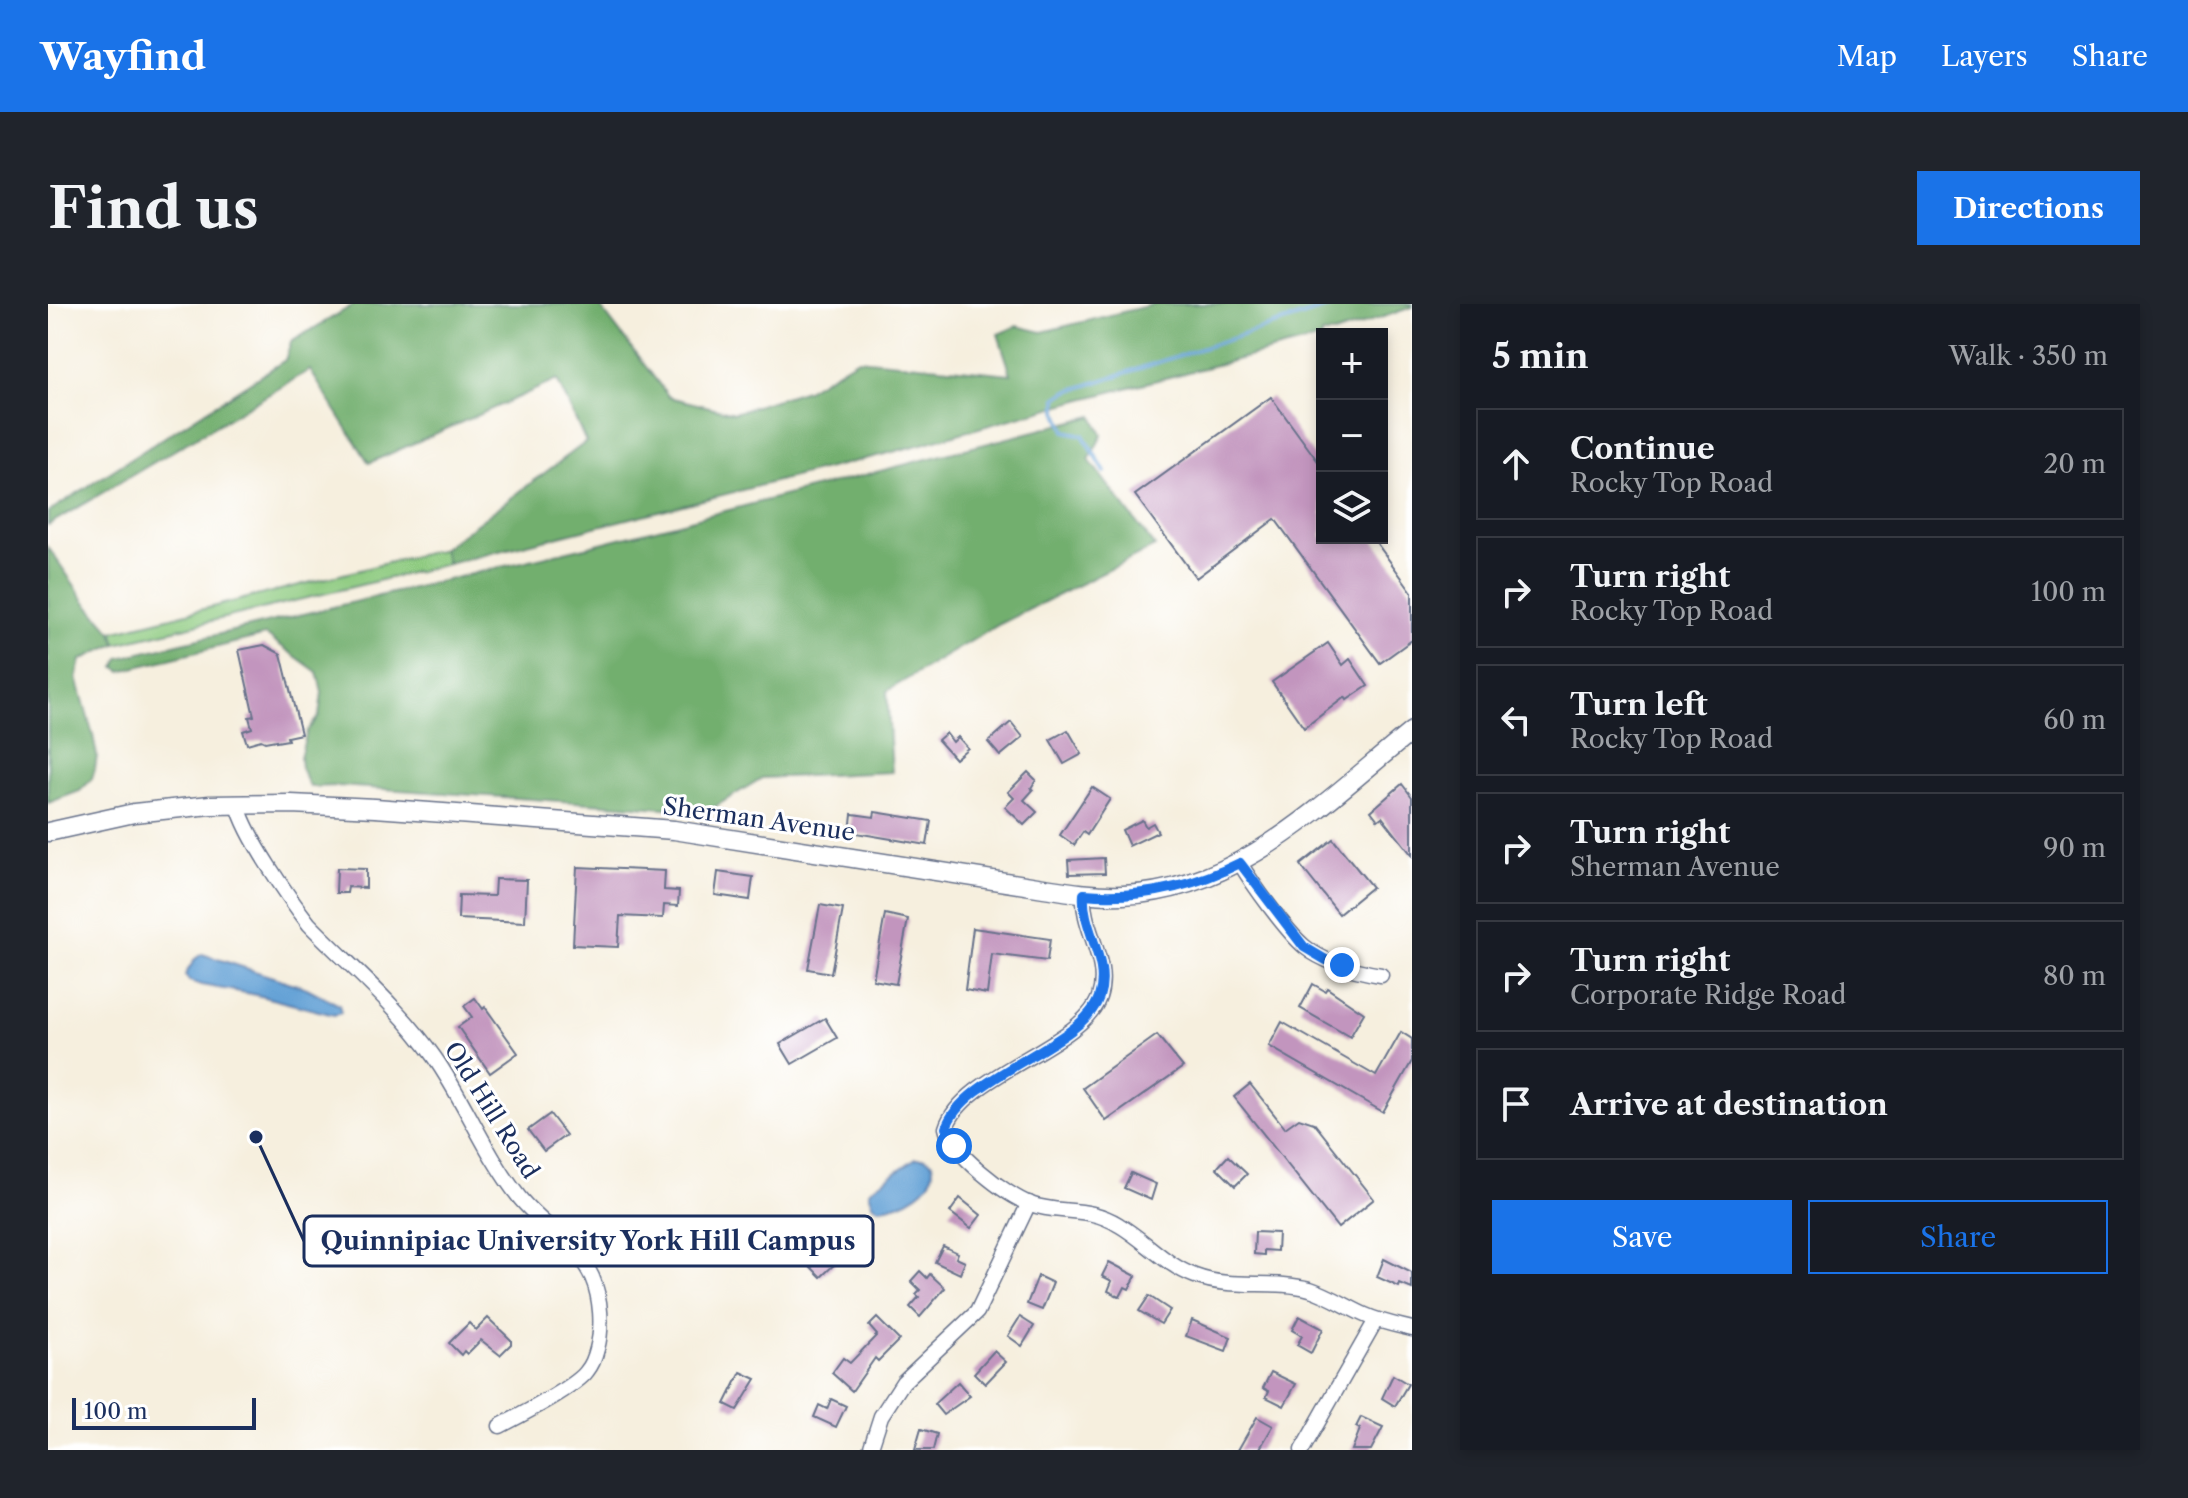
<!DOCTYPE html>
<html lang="en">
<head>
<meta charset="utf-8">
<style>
	body { margin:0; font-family:"Libre Caslon Text",serif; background:#20242c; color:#f1f3f6 }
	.controls { position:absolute; right:24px; top:24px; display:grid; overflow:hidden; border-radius:0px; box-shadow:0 4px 12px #0003 }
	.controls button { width:72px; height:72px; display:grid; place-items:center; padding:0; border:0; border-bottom:2px solid #363941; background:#171b24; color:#f1f3f6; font:40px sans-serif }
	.scale { position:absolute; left:24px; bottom:20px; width:184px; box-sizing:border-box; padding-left:8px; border:4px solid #1b2f5e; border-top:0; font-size:22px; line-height:28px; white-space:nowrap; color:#1b2f5e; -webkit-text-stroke:6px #fff; paint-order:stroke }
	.stop { position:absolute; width:24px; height:24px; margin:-18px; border:6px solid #1a73e8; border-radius:50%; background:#fff }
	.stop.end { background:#1a73e8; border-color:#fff; box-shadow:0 2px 8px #0008 }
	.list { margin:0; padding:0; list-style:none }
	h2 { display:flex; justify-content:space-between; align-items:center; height:104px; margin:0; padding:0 32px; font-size:34px }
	h2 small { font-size:26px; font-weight:400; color:#9ea1a6 }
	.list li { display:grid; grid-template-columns:52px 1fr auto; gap:24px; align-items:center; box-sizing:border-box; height:112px; margin:0 16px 16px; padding:0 16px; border:2px solid #363941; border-radius:0px }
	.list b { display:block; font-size:30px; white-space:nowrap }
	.list p { margin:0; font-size:26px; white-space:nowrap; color:#9ea1a6 }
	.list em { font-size:26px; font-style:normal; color:#9ea1a6 }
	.actions { display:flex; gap:16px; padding:24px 32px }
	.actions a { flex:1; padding:18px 0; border:2px solid #1a73e8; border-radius:0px; text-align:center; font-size:28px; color:#1a73e8 }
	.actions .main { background:#1a73e8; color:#fff }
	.icon { flex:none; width:44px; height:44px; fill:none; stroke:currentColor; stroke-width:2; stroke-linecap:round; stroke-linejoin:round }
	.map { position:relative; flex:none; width:1364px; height:1146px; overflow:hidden; border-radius:0px }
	header { display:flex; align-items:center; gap:48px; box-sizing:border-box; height:112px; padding:0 40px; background:#1a73e8; color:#fff }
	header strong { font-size:38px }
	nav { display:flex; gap:44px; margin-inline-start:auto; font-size:28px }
	.intro { display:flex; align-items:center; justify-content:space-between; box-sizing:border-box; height:192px; padding:0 48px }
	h1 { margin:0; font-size:56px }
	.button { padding:20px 36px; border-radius:0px; background:#1a73e8; color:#fff; font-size:28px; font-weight:700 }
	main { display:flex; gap:48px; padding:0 48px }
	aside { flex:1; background:#171b24; border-radius:0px; box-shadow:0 4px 12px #0003 }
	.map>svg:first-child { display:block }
	.green { fill:#8ecb80; stroke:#547d6f; stroke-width:2 }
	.forest { fill:#72af6e; stroke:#466f66; stroke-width:2 }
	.water { fill:#65a2d6; stroke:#40689a; stroke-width:2 }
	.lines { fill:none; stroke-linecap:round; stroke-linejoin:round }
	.stream { stroke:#65a2d6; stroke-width:4 }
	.building { fill:#c295be }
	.minor-casing { stroke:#68728b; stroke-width:17 }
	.secondary-casing { stroke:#68728b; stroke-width:21 }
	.minor { stroke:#fff; stroke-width:14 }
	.secondary { stroke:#fff; stroke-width:18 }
	.route { stroke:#1a73e8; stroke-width:10 }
	.labels { text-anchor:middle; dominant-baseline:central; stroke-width:6; stroke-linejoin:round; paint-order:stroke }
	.street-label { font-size:24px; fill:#1b2f5e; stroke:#fff }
	.leader { fill:none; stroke:#1b2f5e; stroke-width:3 }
	.callout-dot { fill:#1b2f5e; stroke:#fff; stroke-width:3 }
	.callout { fill:#fff; stroke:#1b2f5e; stroke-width:3 }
	.callout-label { font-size:26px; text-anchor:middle; font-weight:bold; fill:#1b2f5e }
</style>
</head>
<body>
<header>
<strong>Wayfind</strong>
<nav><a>Map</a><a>Layers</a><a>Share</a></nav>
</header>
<div class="intro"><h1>Find us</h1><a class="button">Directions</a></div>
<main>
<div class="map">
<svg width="1364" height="1146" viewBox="0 0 1364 1146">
	<rect width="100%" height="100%" fill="#fff"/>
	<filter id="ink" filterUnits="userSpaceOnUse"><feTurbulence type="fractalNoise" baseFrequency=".0125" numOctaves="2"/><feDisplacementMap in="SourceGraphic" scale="16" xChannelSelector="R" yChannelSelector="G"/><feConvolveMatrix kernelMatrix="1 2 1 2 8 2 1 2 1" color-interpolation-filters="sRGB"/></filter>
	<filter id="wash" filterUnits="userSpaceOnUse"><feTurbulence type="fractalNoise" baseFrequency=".006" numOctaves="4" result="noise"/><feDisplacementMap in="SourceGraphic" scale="32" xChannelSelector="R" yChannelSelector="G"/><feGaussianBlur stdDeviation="1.8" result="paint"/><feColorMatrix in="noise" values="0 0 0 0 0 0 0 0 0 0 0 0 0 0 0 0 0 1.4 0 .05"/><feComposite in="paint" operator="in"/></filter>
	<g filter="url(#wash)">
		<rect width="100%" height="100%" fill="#f6efde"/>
		<!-- green -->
		<path class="green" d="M395 245 400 260 68 340 64 328Z"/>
		<!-- forest -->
		<g class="forest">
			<path d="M307 0H550L621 93 686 109 758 86 810 55 963 70 950 30 969 22 994 28 1107 0H1364V3L1286 30H1274V34L1035 95 845 148 400 260 395 245 538 138 509 76 321 159 262 66 0 221V208L237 56 243 38Z"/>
			<path d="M1045 112 1054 131 1041 156 1107 243 952 320 839 387 844 468 714 474 660 507 291 482 262 483 253 464 252 453 259 427 271 412 274 388 269 368 218 331 73 367 67 363 71 354 537 243Z"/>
			<path d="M0 243 38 298 64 328 68 340 33 356 29 374 45 431 49 452 47 465 44 475 32 487 0 499Z"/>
		</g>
		<!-- water -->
		<g class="water">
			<path d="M154 650 259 684 291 701 293 709 286 711 204 690 153 681 141 677 137 671 147 655Z"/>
			<path d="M868 854H877L884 858C891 885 854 902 831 904L825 900 821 888 826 883Z"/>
		</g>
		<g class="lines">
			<!-- stream -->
			<path class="stream" d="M1057 168 1035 131 1017 127 1009 106V94L1018 88 1291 0"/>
		</g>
		<g id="blocks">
			<!-- building -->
			<g class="building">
				<path d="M1223 93 1274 163V234H1325L1364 288V336L1332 359 1227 215 1148 274 1087 191Z"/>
				<path d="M1280 339 1295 361 1302 355 1320 382 1299 396 1297 393 1256 424 1224 378Z"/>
				<path d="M216 341 233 350 253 430 239 433 240 436 228 438V436L217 438 213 436 199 440 195 427 204 424 201 413 206 412 191 346Z"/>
				<path d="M963 418 975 433 952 452 940 438Z"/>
				<path d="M1020 426 1034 450 1016 460 1002 436Z"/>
				<path d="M898 429 905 438 910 433 920 444 907 455 890 436Z"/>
				<path d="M980 468 988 476 983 484 985 486 976 496 989 508 976 521 957 503 966 494 960 488Z"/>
				<path d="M1354 480 1364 493V551L1334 513 1330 516 1323 507Z"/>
				<path d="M1044 483 1062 495 1039 531 1035 528 1026 541 1012 531Z"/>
				<path d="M827 508 883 517 879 541 802 528 804 510 826 513Z"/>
				<path d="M1094 516 1098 523 1105 519 1110 528 1081 542 1074 526Z"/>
				<path d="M1285 535 1324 583 1291 610 1252 561Z"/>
				<path d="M1056 554 1057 569 1021 570 1020 556Z"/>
				<path d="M529 563 617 567 616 586 631 587 630 602 616 601 615 614 572 612 570 643 525 641Z"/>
				<path d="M289 564 318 565V584L300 583 299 589H288Z"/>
				<path d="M670 568 705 573 702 596 667 591Z"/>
				<path d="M447 575 479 576 477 618 410 615 411 591 446 592Z"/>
				<path d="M772 601 795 605 783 669 760 665Z"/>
				<path d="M837 610 860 615 848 680 825 676Z"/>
				<path d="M925 624 1002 635 999 657 944 650 939 690 917 686Z"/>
				<path d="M1265 680 1277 687 1279 684 1316 709 1302 733 1252 704Z"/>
				<path d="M427 694 435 705 437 703 470 749 442 769 410 723 424 713 416 702Z"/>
				<path d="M777 714 789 734 744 760 732 740Z"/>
				<path d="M1234 718 1328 772 1353 728 1364 735V757L1335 808 1221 742Z"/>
				<path d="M1109 731 1135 763 1058 817 1035 784Z"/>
				<path d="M1202 780 1237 824 1251 814 1266 819 1326 895 1290 924 1186 793Z"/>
				<path d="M502 810 518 831 496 847 480 826Z"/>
				<path d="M1180 852 1199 870 1187 882 1169 864Z"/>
				<path d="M1083 869 1108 880 1103 896 1076 884Z"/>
				<path d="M912 894 933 911 923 924 902 908Z"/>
				<path d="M1207 928 1230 929 1229 947 1216 946V951L1206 950Z"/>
				<path d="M774 938 791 956 773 973 756 956Z"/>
				<path d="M895 942 910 949 908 954 917 958 912 970 887 958Z"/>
				<path d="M1336 955 1364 969V985L1352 980 1351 983 1329 973Z"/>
				<path d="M1061 958 1088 972 1081 985 1077 983 1072 993 1060 987 1064 977 1054 972Z"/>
				<path d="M872 967 879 974 882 970 897 984 872 1013 862 1003 871 993 868 990 872 986 863 977Z"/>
				<path d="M990 972 1005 979 994 1006 979 1000Z"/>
				<path d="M1101 992 1122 1006 1113 1020 1091 1007Z"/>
				<path d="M1251 1012 1275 1025 1263 1049 1249 1041 1254 1032 1244 1026Z"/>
				<path d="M972 1013 986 1022 974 1042 960 1032Z"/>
				<path d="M440 1014 463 1036V1040L452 1051 433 1036 419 1050 416 1047 413 1051 401 1039 421 1019 428 1026Z"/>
				<path d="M829 1014 851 1036 830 1057 827 1054 804 1087 784 1069 795 1054 802 1059 829 1031 821 1022Z"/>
				<path d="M1144 1016 1183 1033 1178 1047 1138 1032Z"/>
				<path d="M946 1047 958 1058 937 1080 926 1069Z"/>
				<path d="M693 1068 708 1075 689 1106 677 1100Z"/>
				<path d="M1223 1068 1248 1080 1236 1102 1218 1093 1221 1087 1215 1084Z"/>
				<path d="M1345 1071 1360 1080 1347 1102 1334 1094Z"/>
				<path d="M910 1078 922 1092 895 1111 886 1100Z"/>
				<path d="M783 1095 798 1102 788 1123 766 1113 771 1101 779 1105Z"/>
				<path d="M1209 1113 1225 1122 1211 1146H1190Z"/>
				<path d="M1313 1113 1335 1123 1323 1146H1304L1312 1125 1308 1123Z"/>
				<path d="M873 1125 889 1130 885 1146H867Z"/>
			</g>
		</g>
	</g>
	<g filter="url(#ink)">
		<use href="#blocks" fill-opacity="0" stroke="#68728b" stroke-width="2"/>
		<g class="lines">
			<defs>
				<g id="minor">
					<path d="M190 501C197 531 241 594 261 620 304 664 350 702 386 753 417 797 437 850 471 893 493 921 529 940 544 973 553 994 555 1023 549 1045 547 1053 544 1061 539 1067 528 1083 471 1112 452 1122"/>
					<path d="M1192 559C1205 581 1239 628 1257 643 1278 660 1308 667 1333 671"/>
					<path d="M1036 590C1033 625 1063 657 1051 693 1035 742 915 770 898 824 903 849 958 891 982 900 1013 911 1039 901 1071 921 1097 936 1117 961 1147 972 1184 986 1224 975 1262 985 1281 991 1299 1003 1317 1011 1332 1018 1348 1021 1364 1025"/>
					<path d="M822 1146 833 1112 855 1078 929 1008 981 899"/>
					<path d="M1254 1146 1328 1016"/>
				</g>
				<path id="secondary" d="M0 528 86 509 162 501 243 500 327 504 626 526 996 584C1022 588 1048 592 1075 591 1192 587 1278 496 1364 427"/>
			</defs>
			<!-- minor casing -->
			<use href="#minor" class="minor-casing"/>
			<!-- secondary casing -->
			<use href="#secondary" class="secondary-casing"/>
			<!-- minor -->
			<use href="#minor" class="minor"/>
			<!-- secondary -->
			<use href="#secondary" class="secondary"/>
		</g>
	</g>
	<g class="lines" filter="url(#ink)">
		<!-- route -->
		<path class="route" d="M906 842 898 824C915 771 1035 742 1051 693 1063 657 1033 625 1036 590 1091 595 1142 584 1192 559L1256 643 1278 656 1294 661"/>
	</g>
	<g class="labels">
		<!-- street labels -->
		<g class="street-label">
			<text transform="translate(711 515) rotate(8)">Sherman Avenue</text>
			<text transform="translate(444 806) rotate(58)">Old Hill Road</text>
		</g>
	</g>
	<!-- callouts -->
	<path class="leader" d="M208 833L256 937"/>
	<circle class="callout-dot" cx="208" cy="833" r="8"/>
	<rect class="callout" x="256" y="912" width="569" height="50" rx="8"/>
	<g class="callout-label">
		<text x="540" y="946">Quinnipiac University York Hill Campus</text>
	</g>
</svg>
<div class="controls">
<button>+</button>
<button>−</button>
<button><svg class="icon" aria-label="layers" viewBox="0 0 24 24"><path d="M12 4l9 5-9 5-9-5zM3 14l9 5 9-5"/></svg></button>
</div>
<div class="scale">100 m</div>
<div class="stop" style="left:906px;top:842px"></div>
<div class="stop end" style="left:1294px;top:661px"></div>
</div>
<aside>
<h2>5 min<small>Walk · 350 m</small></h2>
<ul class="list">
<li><svg class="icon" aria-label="ahead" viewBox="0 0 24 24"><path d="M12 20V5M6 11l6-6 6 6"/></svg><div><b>Continue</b><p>Rocky Top Road</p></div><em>20 m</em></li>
<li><svg class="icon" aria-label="right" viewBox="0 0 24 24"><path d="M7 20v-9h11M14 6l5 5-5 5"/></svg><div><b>Turn right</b><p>Rocky Top Road</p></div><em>100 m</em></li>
<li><svg class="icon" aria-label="left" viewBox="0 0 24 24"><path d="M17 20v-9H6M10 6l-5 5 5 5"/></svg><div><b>Turn left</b><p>Rocky Top Road</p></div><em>60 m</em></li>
<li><svg class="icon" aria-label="right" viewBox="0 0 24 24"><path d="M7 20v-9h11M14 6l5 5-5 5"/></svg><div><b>Turn right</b><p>Sherman Avenue</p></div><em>90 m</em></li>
<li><svg class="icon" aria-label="right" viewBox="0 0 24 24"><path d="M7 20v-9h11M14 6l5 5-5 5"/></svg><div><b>Turn right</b><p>Corporate Ridge Road</p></div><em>80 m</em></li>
<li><svg class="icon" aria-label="arrive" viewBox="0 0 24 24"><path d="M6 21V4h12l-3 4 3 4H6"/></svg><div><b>Arrive at destination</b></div></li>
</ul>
<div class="actions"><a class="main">Save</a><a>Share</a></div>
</aside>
</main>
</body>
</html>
